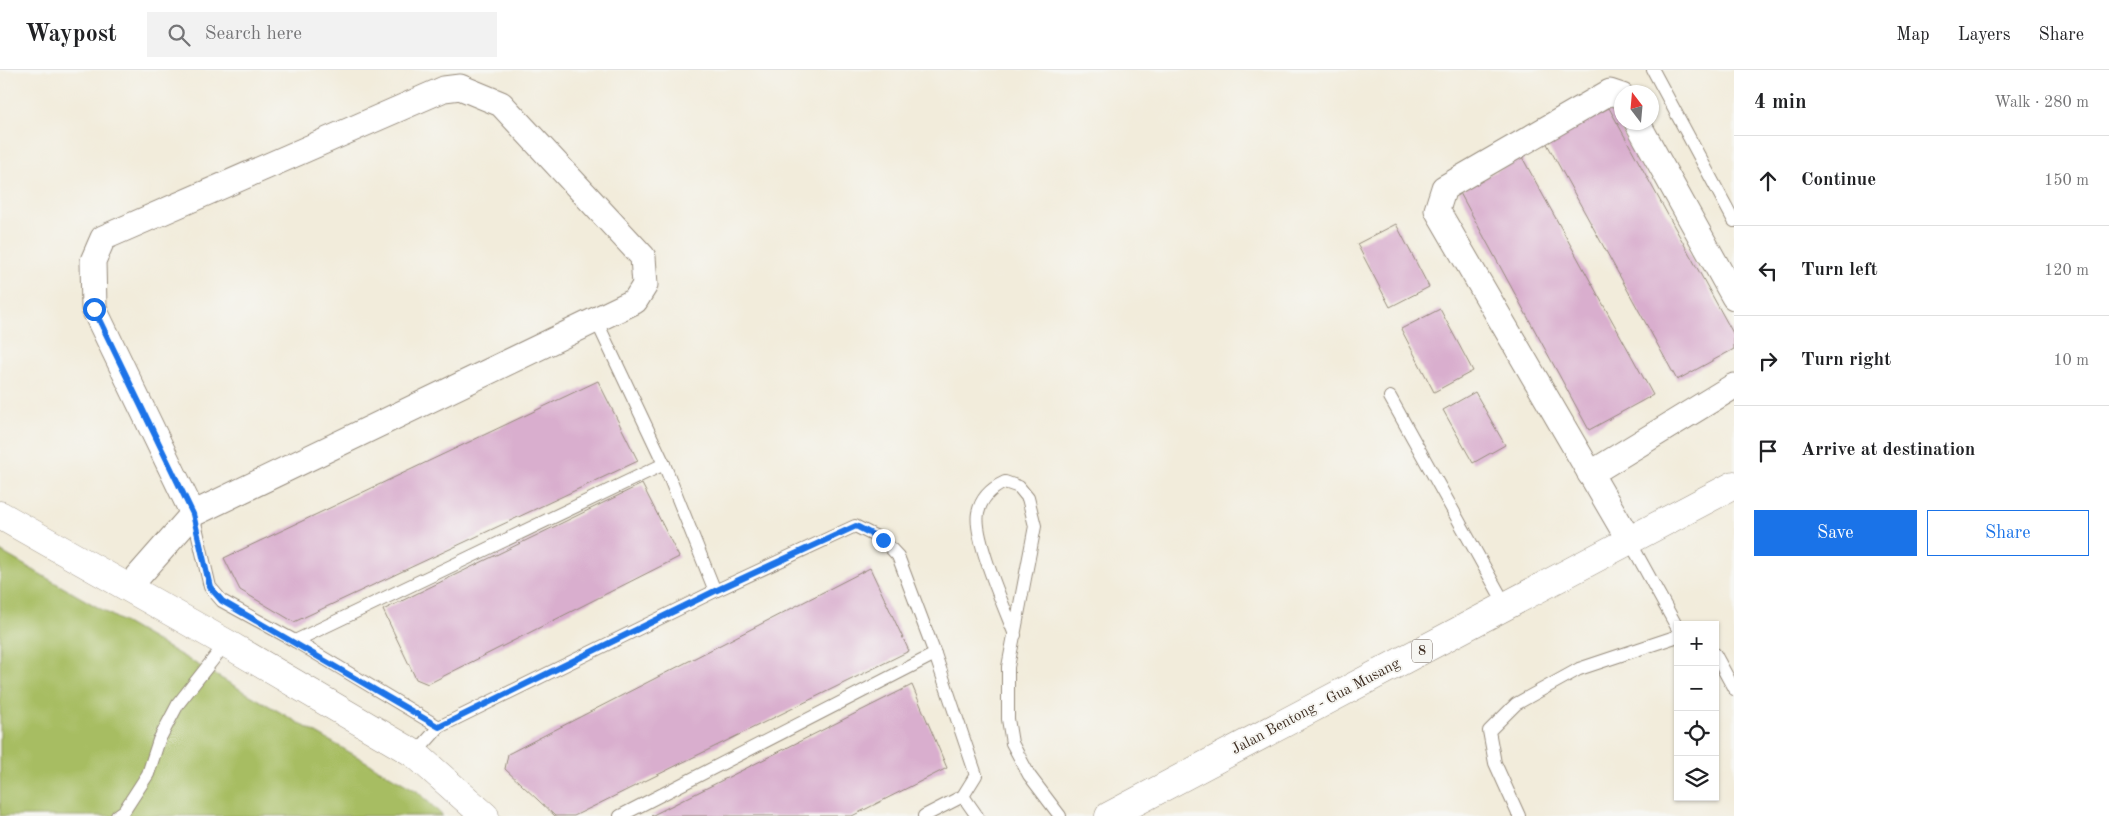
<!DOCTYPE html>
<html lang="en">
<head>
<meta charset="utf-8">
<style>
	body { margin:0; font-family:"Old Standard TT",serif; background:#f2f2f2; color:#202124 }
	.controls { position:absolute; right:15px; bottom:15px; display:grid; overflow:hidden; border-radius:0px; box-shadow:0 1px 4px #0004 }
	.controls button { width:45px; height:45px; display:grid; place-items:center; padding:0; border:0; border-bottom:1px solid #e0e0e0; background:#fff; color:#202124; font:25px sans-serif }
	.compass { position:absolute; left:1614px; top:15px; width:45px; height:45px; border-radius:50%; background:#fff; box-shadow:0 1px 4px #0004; rotate:344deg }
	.stop { position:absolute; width:15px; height:15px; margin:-11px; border:4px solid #1a73e8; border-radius:50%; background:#fff }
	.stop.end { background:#1a73e8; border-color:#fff; box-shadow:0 1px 5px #0008 }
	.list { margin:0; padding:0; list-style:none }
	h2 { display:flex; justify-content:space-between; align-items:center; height:65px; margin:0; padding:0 20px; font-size:21px }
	h2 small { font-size:16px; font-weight:400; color:#757577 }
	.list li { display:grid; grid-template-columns:32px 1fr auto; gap:15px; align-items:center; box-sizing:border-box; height:90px; padding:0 20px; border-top:1px solid #e0e0e0 }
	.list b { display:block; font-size:19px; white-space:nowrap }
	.list em { font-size:16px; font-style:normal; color:#757577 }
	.actions { display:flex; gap:10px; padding:15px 20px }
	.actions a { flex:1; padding:11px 0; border:1px solid #1a73e8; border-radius:0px; text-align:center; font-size:18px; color:#1a73e8 }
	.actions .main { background:#1a73e8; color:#fff }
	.icon { flex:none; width:28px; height:28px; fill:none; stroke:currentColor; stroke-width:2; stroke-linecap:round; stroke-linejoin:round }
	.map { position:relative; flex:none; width:1734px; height:746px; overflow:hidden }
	header { display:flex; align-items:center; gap:30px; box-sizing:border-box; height:70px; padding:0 25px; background:#fff; border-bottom:1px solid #e0e0e0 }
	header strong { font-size:24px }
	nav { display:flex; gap:28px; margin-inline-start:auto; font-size:18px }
	.search { width:350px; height:45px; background:#f2f2f2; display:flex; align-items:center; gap:12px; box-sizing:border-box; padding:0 18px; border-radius:0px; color:#757577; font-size:19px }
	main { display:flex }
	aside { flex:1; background:#fff }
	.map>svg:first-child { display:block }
	.green { fill:#a7bd62; stroke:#717440 }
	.building { fill:#d9aece }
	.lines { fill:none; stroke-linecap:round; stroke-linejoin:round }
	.service-casing { stroke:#968b7c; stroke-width:14 }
	.minor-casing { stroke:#968b7c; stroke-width:27 }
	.tertiary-casing { stroke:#968b7c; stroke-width:29 }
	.primary-casing { stroke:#968b7c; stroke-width:29 }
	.service { stroke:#fff; stroke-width:12 }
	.minor { stroke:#fff; stroke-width:25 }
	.tertiary { stroke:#fff; stroke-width:28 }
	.primary { stroke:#fff; stroke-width:28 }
	.route { stroke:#1a73e8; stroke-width:6 }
	.labels { text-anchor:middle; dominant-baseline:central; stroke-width:4; stroke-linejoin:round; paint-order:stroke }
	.shield { fill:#f6f6f2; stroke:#73675e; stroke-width:1 }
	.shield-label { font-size:14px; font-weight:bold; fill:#3b2a1e }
	.street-label { font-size:15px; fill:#3b2a1e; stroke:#f6f6f2 }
</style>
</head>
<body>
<header>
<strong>Waypost</strong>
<div class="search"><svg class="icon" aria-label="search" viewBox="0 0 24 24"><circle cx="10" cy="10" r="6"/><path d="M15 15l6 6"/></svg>Search here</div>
<nav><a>Map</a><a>Layers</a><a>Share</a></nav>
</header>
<main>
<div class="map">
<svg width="1734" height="746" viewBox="0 0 1734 746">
	<rect width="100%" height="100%" fill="#f6f6f2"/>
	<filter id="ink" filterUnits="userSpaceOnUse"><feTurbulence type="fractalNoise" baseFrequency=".02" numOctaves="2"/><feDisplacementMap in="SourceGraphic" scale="10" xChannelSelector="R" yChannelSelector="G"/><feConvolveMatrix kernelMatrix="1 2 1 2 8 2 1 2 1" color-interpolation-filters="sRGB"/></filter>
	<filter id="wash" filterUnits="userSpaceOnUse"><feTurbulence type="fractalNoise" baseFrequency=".0096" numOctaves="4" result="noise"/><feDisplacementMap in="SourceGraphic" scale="20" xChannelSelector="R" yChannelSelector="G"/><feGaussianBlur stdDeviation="1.12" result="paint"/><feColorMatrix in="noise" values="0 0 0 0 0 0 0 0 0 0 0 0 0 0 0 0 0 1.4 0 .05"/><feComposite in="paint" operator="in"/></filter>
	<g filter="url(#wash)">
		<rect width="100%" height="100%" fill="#f2ecdb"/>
		<!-- green -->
		<path class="green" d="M0 481 417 721 443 746H0Z"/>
		<g id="blocks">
			<!-- building -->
			<g class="building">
				<path d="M1609 38 1734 265V279L1677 310 1546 72Z"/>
				<path d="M1522 87 1653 325 1589 360 1459 121Z"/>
				<path d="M1396 154 1429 217 1390 237 1357 174Z"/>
				<path d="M1440 239 1473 301 1434 322 1401 259Z"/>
				<path d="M598 311 638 391 294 552 240 520 224 488Z"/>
				<path d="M1475 322 1505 375 1473 393 1443 340Z"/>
				<path d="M642 414 679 487 428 614 416 609 383 540Z"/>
				<path d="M870 498 909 581 574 746H555L505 699 508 684Z"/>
				<path d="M912 615 947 698 852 746H651Z"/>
			</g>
		</g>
	</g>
	<g filter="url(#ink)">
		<use href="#blocks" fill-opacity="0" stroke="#968b7c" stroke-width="1"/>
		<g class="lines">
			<defs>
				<g id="service">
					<path d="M1653 0 1734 151"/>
					<path d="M1390 327 1506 536"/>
					<path d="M664 394 715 521"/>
					<path d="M193 444 210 517 222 531 295 571 664 394 596 250"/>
					<path d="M1629 470 1678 559"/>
					<path d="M1015 565C1005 539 973 467 978 443 981 428 992 418 1005 412L1019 417 1028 428 1035 456 1008 597V649L1012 673 1029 705 1060 746"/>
					<path d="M295 571 439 657"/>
					<path d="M1715 584 1734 619"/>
					<path d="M415 684 439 657 715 521 855 456 883 470 898 486 935 584 976 705 963 726 924 746"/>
					<path d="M963 726 977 746"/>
					<path d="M117 746 124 741 148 704 159 670 178 634 226 573"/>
					<path d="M620 746 935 584"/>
					<path d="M1519 746 1495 693 1489 661 1516 634 1579 599 1678 566"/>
				</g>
				<g id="minor">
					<path d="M1622 26 1610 22 1444 118 1437 140 1629 470"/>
					<path d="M1637 52 1734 227"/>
					<path d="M1590 404 1734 316"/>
					<path d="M128 518 193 444 635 231 645 215 643 187 501 34 460 17 444 19 103 168 93 191 94 239 193 444"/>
				</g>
				<path id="tertiary" d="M0 445 226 573 415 684 485 746"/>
				<path id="primary" d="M1109 746 1734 415"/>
			</defs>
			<!-- service casing -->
			<use href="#service" class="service-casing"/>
			<!-- minor casing -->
			<use href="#minor" class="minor-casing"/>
			<!-- tertiary casing -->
			<use href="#tertiary" class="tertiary-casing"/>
			<!-- primary casing -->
			<use href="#primary" class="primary-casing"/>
			<!-- service -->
			<use href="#service" class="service"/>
			<!-- minor -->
			<use href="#minor" class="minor"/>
			<!-- tertiary -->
			<use href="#tertiary" class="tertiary"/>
			<!-- primary -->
			<use href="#primary" class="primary"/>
		</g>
	</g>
	<g class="lines" filter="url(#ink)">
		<!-- route -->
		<path class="route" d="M94 239 193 444 210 517 222 531 439 657 715 521 856 456 883 470"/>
	</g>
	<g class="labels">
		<!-- shield labels -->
		<rect class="shield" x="1412" y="569.5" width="20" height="23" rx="4"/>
		<g class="shield-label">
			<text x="1422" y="581">8</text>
		</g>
		<!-- street labels -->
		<g class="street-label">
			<text transform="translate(1316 637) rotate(-28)">Jalan Bentong - Gua Musang</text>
		</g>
	</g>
</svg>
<div class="controls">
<button>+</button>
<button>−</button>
<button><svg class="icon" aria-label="locate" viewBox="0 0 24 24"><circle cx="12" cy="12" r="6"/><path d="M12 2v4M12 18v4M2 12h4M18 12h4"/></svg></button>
<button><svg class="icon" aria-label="layers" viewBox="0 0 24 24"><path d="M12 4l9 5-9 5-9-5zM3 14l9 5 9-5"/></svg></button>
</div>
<svg class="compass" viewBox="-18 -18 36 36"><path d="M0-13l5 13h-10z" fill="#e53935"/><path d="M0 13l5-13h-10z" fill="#757577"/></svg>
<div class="stop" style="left:94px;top:239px"></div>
<div class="stop end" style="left:883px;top:470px"></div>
</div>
<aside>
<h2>4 min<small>Walk · 280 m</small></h2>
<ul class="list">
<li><svg class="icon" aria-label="ahead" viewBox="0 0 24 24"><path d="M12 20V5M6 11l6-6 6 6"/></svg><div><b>Continue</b></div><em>150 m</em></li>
<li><svg class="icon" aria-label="left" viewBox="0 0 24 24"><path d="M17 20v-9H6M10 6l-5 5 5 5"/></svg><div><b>Turn left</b></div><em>120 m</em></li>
<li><svg class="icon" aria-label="right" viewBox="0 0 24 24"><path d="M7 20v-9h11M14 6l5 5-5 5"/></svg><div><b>Turn right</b></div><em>10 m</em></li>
<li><svg class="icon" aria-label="arrive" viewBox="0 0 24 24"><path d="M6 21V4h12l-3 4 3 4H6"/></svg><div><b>Arrive at destination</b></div></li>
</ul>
<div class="actions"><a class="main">Save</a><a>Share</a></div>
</aside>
</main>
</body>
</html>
